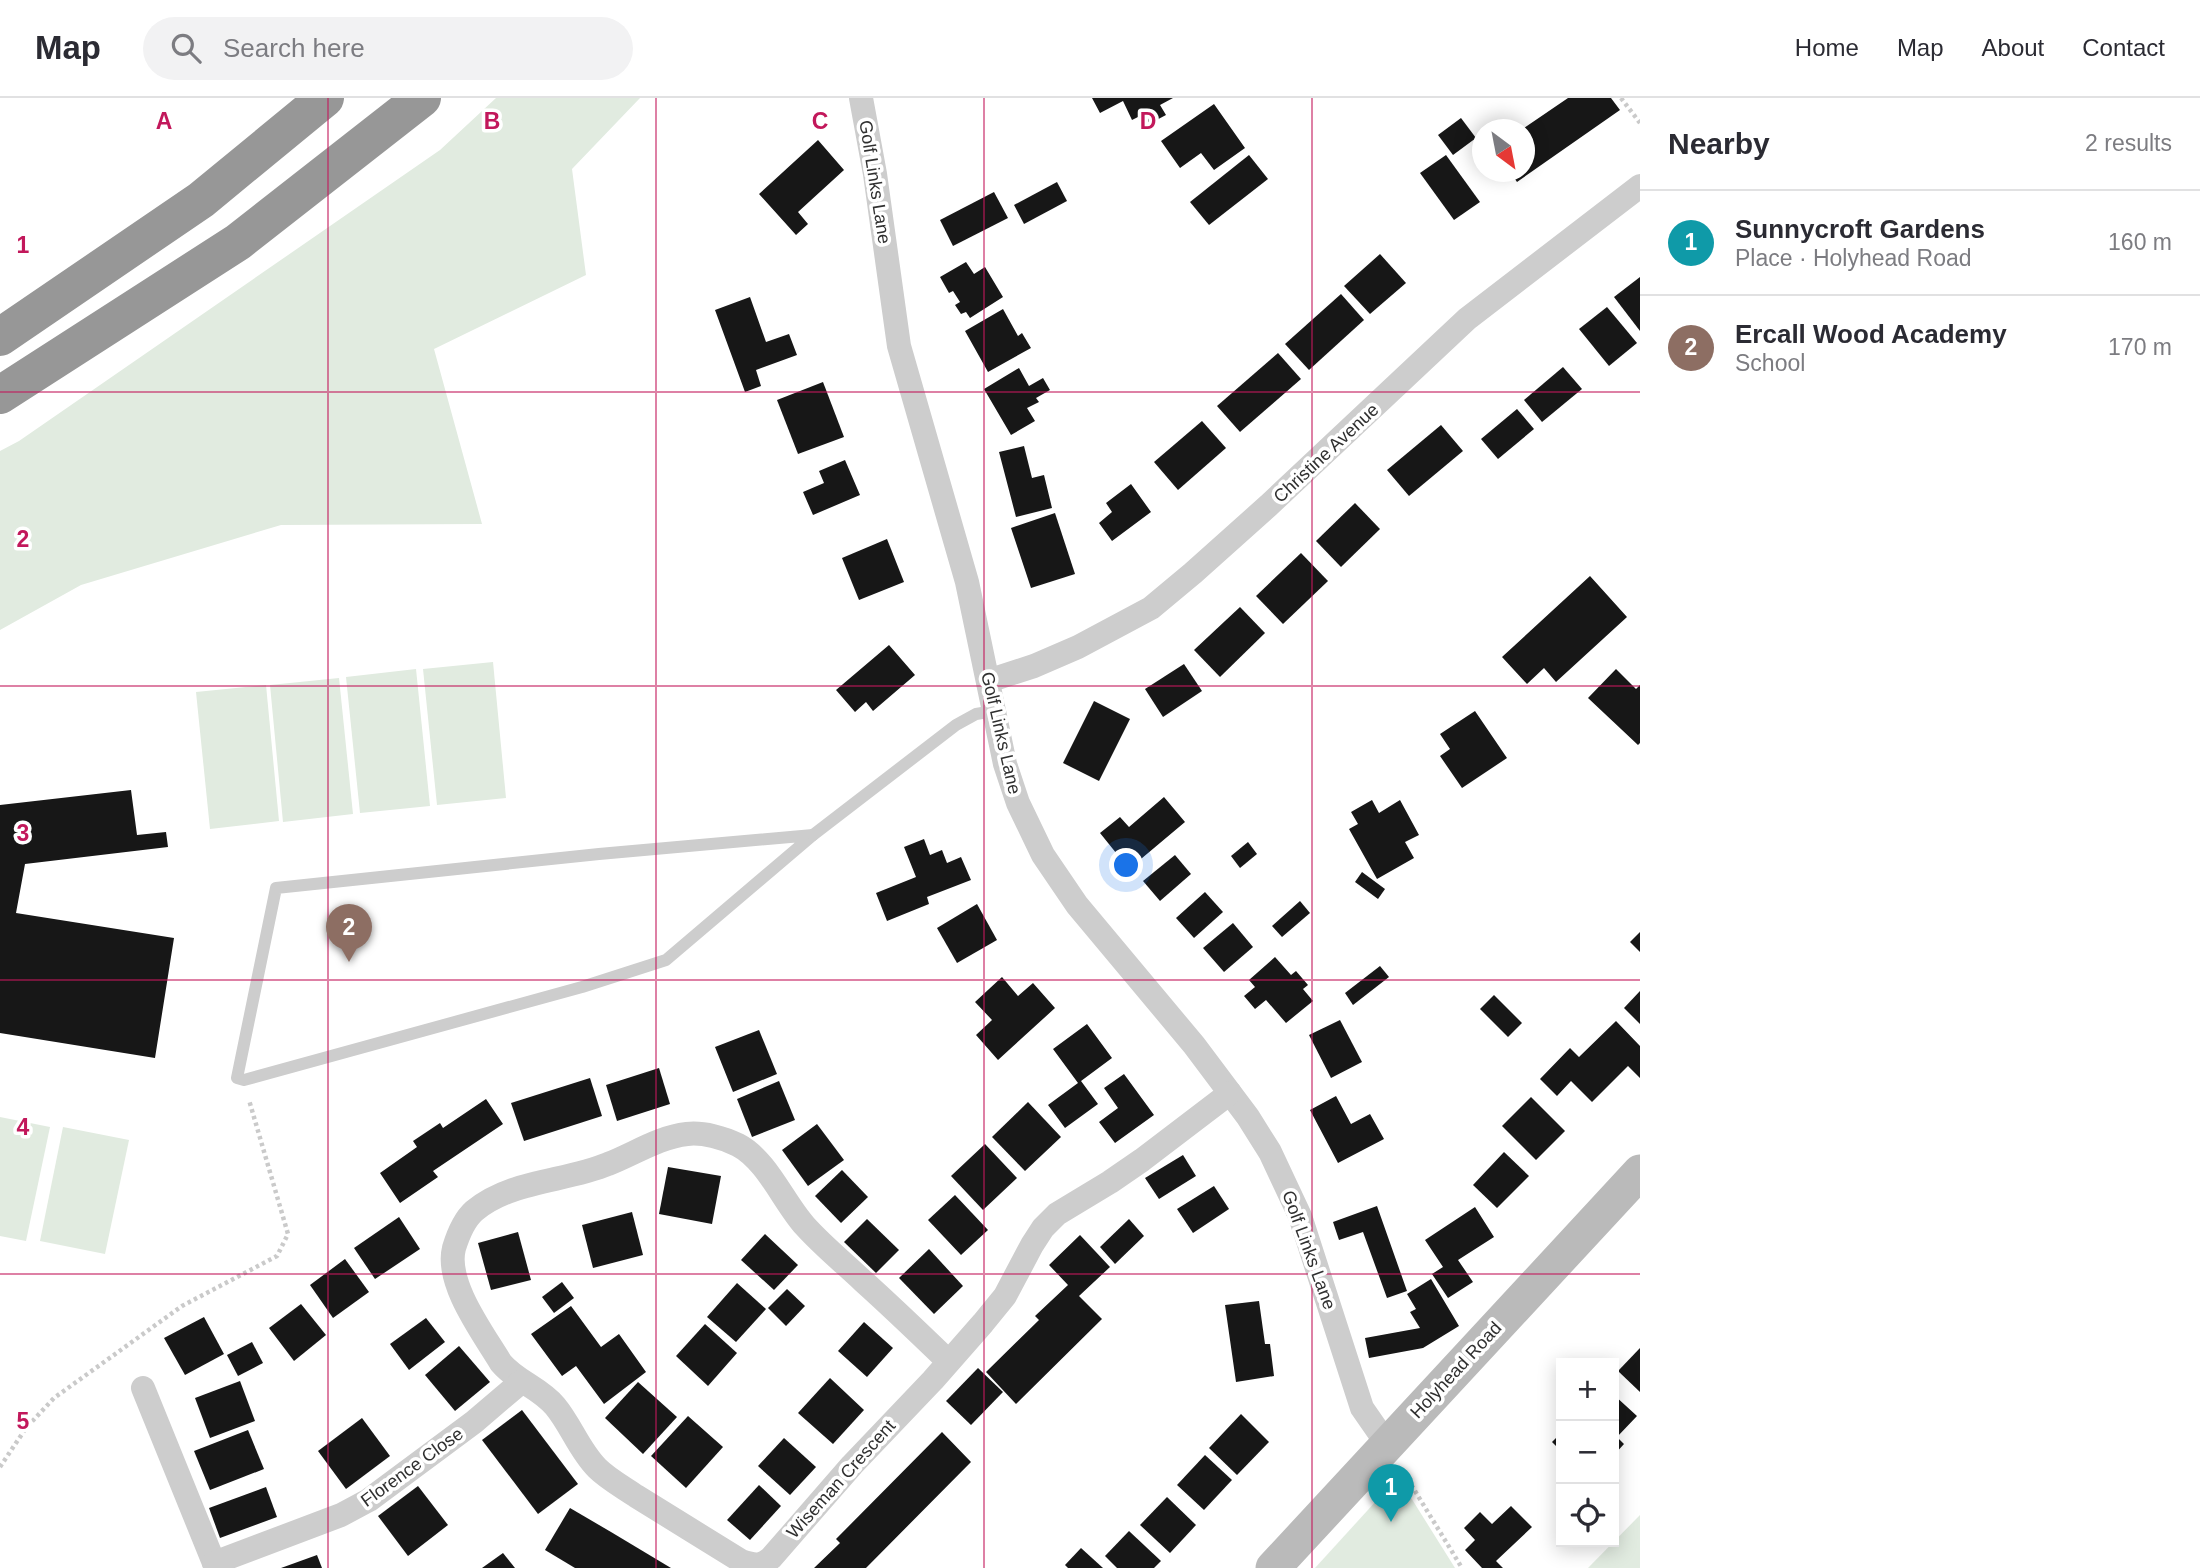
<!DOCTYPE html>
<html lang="en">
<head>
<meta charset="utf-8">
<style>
	body { margin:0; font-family:Helvetica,sans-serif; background:#f2f2f3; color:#2b2b33 }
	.controls { position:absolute; right:21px; bottom:21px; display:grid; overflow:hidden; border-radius:0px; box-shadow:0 4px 18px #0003 }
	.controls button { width:63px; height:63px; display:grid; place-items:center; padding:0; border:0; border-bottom:2px solid #e1e1e2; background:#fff; color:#2b2b33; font:35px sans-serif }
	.compass { position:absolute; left:1472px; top:21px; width:63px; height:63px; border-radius:50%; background:#fff; box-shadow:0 4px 18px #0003; rotate:148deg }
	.you { position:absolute; left:1127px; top:768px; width:24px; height:24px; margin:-18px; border:5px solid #fff; border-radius:50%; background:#1a73e8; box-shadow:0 0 0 10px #1a73e833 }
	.badge { display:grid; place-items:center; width:46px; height:46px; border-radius:50%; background:#d27b47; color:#fff; font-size:23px; font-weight:700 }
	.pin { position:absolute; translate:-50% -58px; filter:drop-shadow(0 2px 4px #0008) }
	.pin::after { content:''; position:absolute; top:37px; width:24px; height:21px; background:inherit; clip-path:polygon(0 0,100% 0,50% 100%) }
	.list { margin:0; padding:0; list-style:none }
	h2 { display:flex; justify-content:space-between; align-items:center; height:91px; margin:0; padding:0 28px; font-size:30px }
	h2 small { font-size:23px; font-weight:400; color:#7c7c81 }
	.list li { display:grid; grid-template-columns:46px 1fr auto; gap:21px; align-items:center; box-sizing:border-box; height:105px; padding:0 28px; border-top:2px solid #e1e1e2 }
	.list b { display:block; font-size:26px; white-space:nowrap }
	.list p { margin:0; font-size:23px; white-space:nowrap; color:#7c7c81 }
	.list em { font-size:23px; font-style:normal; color:#7c7c81 }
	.icon { flex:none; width:38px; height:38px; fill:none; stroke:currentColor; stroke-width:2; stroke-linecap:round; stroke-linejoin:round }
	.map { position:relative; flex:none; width:1640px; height:1470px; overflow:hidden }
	header { display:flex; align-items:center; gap:42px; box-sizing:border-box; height:98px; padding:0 35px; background:#fff; border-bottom:2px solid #e1e1e2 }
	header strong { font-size:33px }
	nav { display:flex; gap:38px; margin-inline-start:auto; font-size:24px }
	.search { width:490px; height:63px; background:#f2f2f3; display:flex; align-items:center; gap:18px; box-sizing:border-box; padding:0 24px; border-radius:38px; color:#7c7c81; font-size:26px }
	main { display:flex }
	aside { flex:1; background:#fff }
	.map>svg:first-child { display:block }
	.green { fill:#e1ebe0 }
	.building { fill:#171717 }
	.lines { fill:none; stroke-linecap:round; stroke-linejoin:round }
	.path { stroke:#cacaca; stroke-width:4.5; stroke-dasharray:3.5 3.5; stroke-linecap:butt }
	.service { stroke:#cdcdcd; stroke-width:12 }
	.minor { stroke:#cdcdcd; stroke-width:24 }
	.secondary { stroke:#bababa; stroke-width:35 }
	.motorway { stroke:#979797; stroke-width:38 }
	.grid { fill:none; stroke:#c2185b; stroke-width:2; stroke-opacity:0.55 }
	.labels { text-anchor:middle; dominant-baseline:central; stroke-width:7; stroke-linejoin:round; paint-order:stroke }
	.street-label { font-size:18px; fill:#303030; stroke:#fff }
	.grid-label { font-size:23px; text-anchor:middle; font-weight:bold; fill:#c2185b; stroke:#fff; stroke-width:7; stroke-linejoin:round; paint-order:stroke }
</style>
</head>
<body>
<header>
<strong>Map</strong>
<div class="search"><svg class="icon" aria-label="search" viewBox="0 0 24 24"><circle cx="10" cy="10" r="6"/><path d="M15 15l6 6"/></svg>Search here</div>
<nav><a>Home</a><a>Map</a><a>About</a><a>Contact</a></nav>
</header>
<main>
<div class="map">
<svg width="1640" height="1470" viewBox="0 0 1640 1470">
	<rect width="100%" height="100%" fill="#fff"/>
	<!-- green -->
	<g class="green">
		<path d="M496 0H640L572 71 586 177 434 251 482 426 281 427 81 487 0 532V353L19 343 440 52Z"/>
		<path d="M493 564 506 700 437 707 423 571Z"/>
		<path d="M416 571 430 708 360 715 346 579Z"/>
		<path d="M339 580 353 716 283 724 270 587Z"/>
		<path d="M266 587 279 723 210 731 196 594Z"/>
		<path d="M0 1019 50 1029 26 1143 0 1138Z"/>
		<path d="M63 1029 129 1042 105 1156 40 1143Z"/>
		<path d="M1398 1379 1455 1470H1315Z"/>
		<path d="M1640 1417V1470H1588Z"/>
	</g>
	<!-- building -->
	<g class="building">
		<path d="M1092 0H1173L1160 7 1166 17 1149 26 1144 16 1132 22 1123 3 1100 15Z"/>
		<path d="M1568 0H1611L1620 12 1517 84 1510 74H1524V30Z"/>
		<path d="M1214 6 1245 50 1214 72 1201 55 1180 70 1161 43Z"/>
		<path d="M1461 20 1476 40 1453 57 1438 37Z"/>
		<path d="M818 42 844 72 798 114 808 126 796 137 759 96Z"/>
		<path d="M1249 57 1268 81 1209 127 1190 104Z"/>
		<path d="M1446 57 1480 104 1454 122 1420 75Z"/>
		<path d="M1057 84 1067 103 1024 126 1014 107Z"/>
		<path d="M994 94 1008 120 953 148 940 122Z"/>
		<path d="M1380 156 1406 185 1370 216 1344 188Z"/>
		<path d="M966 164 974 176 985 169 1003 199 970 220 966 214 961 216 955 207 960 204 953 193 949 195 940 179Z"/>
		<path d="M1640 179V233L1614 199Z"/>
		<path d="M1341 196 1364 222 1309 272 1285 246Z"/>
		<path d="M750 199 766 244 789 236 797 257 756 272 761 288 745 294 715 212Z"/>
		<path d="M1607 209 1637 245 1609 268 1579 231Z"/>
		<path d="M1003 211 1018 238 1022 235 1031 250 988 274 965 233Z"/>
		<path d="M1278 255 1301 281 1240 334 1217 308Z"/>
		<path d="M1563 269 1582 291 1542 324 1524 302Z"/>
		<path d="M1019 270 1029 288 1043 280 1050 292 1036 300 1039 304 1027 310 1035 323 1011 337 984 291Z"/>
		<path d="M823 284 844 339 798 356 777 302Z"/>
		<path d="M1517 311 1534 331 1498 361 1481 341Z"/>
		<path d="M1202 323 1226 350 1178 392 1154 364Z"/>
		<path d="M1441 327 1463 353 1409 398 1387 372Z"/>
		<path d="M1024 348 1032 380 1044 377 1052 410 1016 419 999 354Z"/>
		<path d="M845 362 860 397 813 417 803 394 824 385 819 373Z"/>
		<path d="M1131 386 1151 414 1112 443 1099 425 1112 414 1106 405Z"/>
		<path d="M1355 405 1380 431 1341 469 1316 443Z"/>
		<path d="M1055 415 1075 476 1031 490 1011 430Z"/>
		<path d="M887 441 904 484 859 502 842 460Z"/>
		<path d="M1301 455 1328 483 1283 526 1256 498Z"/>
		<path d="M1590 478 1627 519 1556 584 1544 570 1527 586 1502 559Z"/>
		<path d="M1240 509 1265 535 1220 579 1194 552Z"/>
		<path d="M889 547 915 577 873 613 866 604 855 614 836 592Z"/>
		<path d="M1184 566 1202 593 1163 619 1145 591Z"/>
		<path d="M1616 571 1636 591 1640 587V645L1638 647 1588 600Z"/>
		<path d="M1094 603 1130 621 1099 683 1063 665Z"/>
		<path d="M1475 613 1507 660 1462 690 1440 658 1450 651 1440 636Z"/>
		<path d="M131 692 137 737 166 734 168 749 25 766 16 815 174 840 155 960 0 935V707Z"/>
		<path d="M1164 699 1185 724 1129 771 1100 735 1120 719 1129 729Z"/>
		<path d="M1372 702 1379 715 1400 702 1419 737 1405 744 1414 760 1377 781 1349 731 1358 726 1351 714Z"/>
		<path d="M924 741 930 757 942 752 947 765 961 759 971 782 927 799 929 806 887 823 876 795 916 779 904 749Z"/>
		<path d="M1248 744 1257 756 1240 770 1231 758Z"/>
		<path d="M1175 757 1191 776 1160 803 1143 783Z"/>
		<path d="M1362 774 1385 791 1378 801 1355 784Z"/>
		<path d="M1205 794 1223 814 1194 840 1176 820Z"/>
		<path d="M1300 803 1310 815 1282 839 1272 828Z"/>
		<path d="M977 806 997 842 957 865 937 830Z"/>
		<path d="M1233 825 1253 849 1224 874 1203 850Z"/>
		<path d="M1640 834V854L1630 844Z"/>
		<path d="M1275 859 1291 877 1296 873 1308 887 1303 891 1313 903 1286 925 1266 902 1255 911 1244 898 1255 889 1249 882Z"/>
		<path d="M1380 868 1389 879 1353 907 1345 895Z"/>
		<path d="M1002 879 1018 898 1033 885 1055 910 998 962 976 937 992 922 975 904Z"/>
		<path d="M1640 893V926L1624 910Z"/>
		<path d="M1494 897 1522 925 1508 939 1480 911Z"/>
		<path d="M1340 922 1362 964 1331 980 1309 937Z"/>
		<path d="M1616 923 1640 948V980L1628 968 1592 1004 1571 983 1557 998 1540 981 1570 950 1579 959Z"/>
		<path d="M1087 926 1112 960 1081 983 1098 1006 1065 1030 1048 1007 1078 985 1053 951Z"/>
		<path d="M759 932 777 976 733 994 715 949Z"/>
		<path d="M659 970 670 1006 617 1023 606 987Z"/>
		<path d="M1124 976 1154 1017 1115 1045 1099 1024 1118 1010 1104 990Z"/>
		<path d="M590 980 602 1018 524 1043 511 1005Z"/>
		<path d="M779 983 795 1022 752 1039 737 1001Z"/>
		<path d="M1336 998 1351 1026 1370 1016 1384 1041 1338 1065 1310 1012Z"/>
		<path d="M1531 999 1565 1033 1536 1062 1502 1028Z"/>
		<path d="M486 1001 503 1026 433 1073 438 1079 400 1105 380 1075 417 1049 413 1043 440 1025 443 1030Z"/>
		<path d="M1028 1004 1061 1039 1025 1073 992 1039Z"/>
		<path d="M817 1026 844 1062 808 1088 782 1052Z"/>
		<path d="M985 1046 1017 1080 983 1112 951 1078Z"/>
		<path d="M1504 1054 1529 1078 1497 1110 1473 1087Z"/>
		<path d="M1183 1057 1196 1078 1159 1101 1145 1080Z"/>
		<path d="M668 1069 721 1078 712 1126 659 1116Z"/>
		<path d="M842 1072 868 1099 841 1125 815 1098Z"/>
		<path d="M1214 1088 1229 1111 1193 1135 1177 1111Z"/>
		<path d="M955 1097 988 1132 961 1157 928 1122Z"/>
		<path d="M1377 1108 1407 1193 1387 1200 1363 1134 1339 1142 1333 1124Z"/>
		<path d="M1475 1109 1494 1139 1458 1162 1473 1184 1448 1200 1432 1176 1443 1169 1425 1142Z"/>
		<path d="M632 1114 643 1157 593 1170 582 1127Z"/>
		<path d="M399 1119 420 1151 375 1181 354 1150Z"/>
		<path d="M867 1121 899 1152 876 1175 844 1144Z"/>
		<path d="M1129 1121 1144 1138 1115 1166 1100 1149Z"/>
		<path d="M518 1134 531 1182 491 1192 478 1145Z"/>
		<path d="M765 1136 798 1167 774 1192 741 1162Z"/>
		<path d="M1080 1137 1110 1169 1079 1198 1102 1221 1016 1306 986 1274 1039 1222 1035 1218 1068 1187 1049 1167Z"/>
		<path d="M929 1151 963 1188 934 1216 899 1180Z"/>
		<path d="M345 1161 369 1194 333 1220 310 1187Z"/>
		<path d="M1431 1181 1459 1228 1423 1250 1369 1260 1365 1240 1420 1230 1410 1214 1416 1211 1407 1196Z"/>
		<path d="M562 1184 574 1200 554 1215 542 1199Z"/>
		<path d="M737 1185 766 1211 736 1244 707 1219Z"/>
		<path d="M787 1191 805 1208 786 1228 768 1210Z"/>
		<path d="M1259 1203 1265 1246H1270L1274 1278 1236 1284 1225 1207Z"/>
		<path d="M301 1206 326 1237 294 1263 269 1230Z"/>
		<path d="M571 1208 601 1249 619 1236 646 1274 604 1306 576 1268 562 1278 531 1236Z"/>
		<path d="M204 1219 224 1256 185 1277 164 1240Z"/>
		<path d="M426 1220 445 1244 409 1272 390 1246Z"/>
		<path d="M864 1224 893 1250 867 1279 838 1253Z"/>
		<path d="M705 1226 737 1255 708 1288 676 1258Z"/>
		<path d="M252 1244 263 1265 238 1278 227 1257Z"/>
		<path d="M459 1248 490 1284 455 1313 425 1277Z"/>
		<path d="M1640 1250V1294L1618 1273Z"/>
		<path d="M978 1270 1003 1294 971 1327 946 1303Z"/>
		<path d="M830 1280 864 1312 833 1346 798 1315Z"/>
		<path d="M240 1283 255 1323 210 1340 195 1300Z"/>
		<path d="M638 1284 677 1319 643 1356 605 1320Z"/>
		<path d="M1614 1297 1637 1318 1617 1339 1624 1346 1614 1357Z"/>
		<path d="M522 1312 578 1386 538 1416 482 1342Z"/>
		<path d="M1241 1316 1269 1344 1237 1377 1209 1350Z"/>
		<path d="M688 1318 723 1349 686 1390 651 1358Z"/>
		<path d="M362 1320 390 1358 346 1391 318 1353Z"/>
		<path d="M248 1332 264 1371 210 1392 194 1353Z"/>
		<path d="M942 1334 971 1364 866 1470H814L840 1445 836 1441Z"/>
		<path d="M1561 1335V1353L1552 1344Z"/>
		<path d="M784 1340 816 1369 790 1397 758 1368Z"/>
		<path d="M1205 1357 1232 1382 1204 1412 1177 1387Z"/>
		<path d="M759 1387 781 1408 750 1442 727 1422Z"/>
		<path d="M418 1388 448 1427 408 1458 378 1418Z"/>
		<path d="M266 1389 277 1419 220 1440 209 1410Z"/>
		<path d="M1167 1399 1196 1427 1170 1455 1140 1427Z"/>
		<path d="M1511 1408 1532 1429 1496 1463 1503 1470H1482L1465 1452 1475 1442 1464 1430 1480 1414 1492 1426Z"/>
		<path d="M570 1410 611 1434 671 1470H575L545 1452Z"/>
		<path d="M1129 1433 1161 1463 1154 1470H1117L1105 1458Z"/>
		<path d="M1081 1450 1103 1470H1068L1065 1467Z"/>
		<path d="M503 1455 515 1470H482Z"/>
		<path d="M317 1457 322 1470H281Z"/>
	</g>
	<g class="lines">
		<!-- path -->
		<g class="path">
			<path d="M1621 0 1640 25"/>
			<path d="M0 1369 26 1330 54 1300 182 1208 277 1158 288 1136 249 1002"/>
			<path d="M1404 1375 1462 1470"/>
		</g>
		<!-- service -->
		<g class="service">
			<path d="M813 737 666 862 582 889 244 982 237 980 276 790 599 756Z"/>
			<path d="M813 737 956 627 976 616 994 613"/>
		</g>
		<!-- minor -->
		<g class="minor">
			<path d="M861 0 875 76 899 248 967 484 1005 666 1018 705 1043 757 1077 807 1194 947 1248 1019 1270 1054 1300 1118 1362 1310 1387 1346"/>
			<path d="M988 583 1034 568 1078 549 1151 510 1193 475 1269 407 1467 221 1640 88"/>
			<path d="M948 1263C920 1236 892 1209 863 1183 844 1165 823 1148 805 1128 784 1105 767 1062 738 1047 724 1040 703 1034 687 1036 659 1039 634 1056 608 1066 565 1084 511 1082 474 1113 464 1122 458 1137 454 1150 445 1185 483 1235 501 1265 517 1284 539 1289 555 1308 571 1327 579 1352 597 1370 608 1381 623 1389 636 1398 671 1420 706 1441 741 1463 754 1467 760 1469 771 1460L852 1367 933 1282 983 1225 1005 1198 1032 1147 1043 1130 1057 1116 1110 1084 1142 1062 1230 995"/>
			<path d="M143 1290 214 1465"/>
			<path d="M216 1470 214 1465 341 1417 369 1402 474 1324 521 1284"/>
		</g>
		<!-- secondary -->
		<path class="secondary" d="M1273 1470 1640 1074"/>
		<!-- motorway -->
		<g class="motorway">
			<path d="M0 239 201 102 325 0"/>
			<path d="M0 297 238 144 422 0"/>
		</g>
	</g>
	<!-- grid -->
	<path class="grid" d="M328 0V1470M656 0V1470M984 0V1470M1312 0V1470M0 294H1640M0 588H1640M0 882H1640M0 1176H1640"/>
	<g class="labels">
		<!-- street labels -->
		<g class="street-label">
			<text transform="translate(875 84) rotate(81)">Golf Links Lane</text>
			<text transform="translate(1326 355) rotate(-43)">Christine Avenue</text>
			<text transform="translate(1001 635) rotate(77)">Golf Links Lane</text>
			<text transform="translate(1309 1152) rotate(70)">Golf Links Lane</text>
			<text transform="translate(1456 1272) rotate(-47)">Holyhead Road</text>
			<text transform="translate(412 1369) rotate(-36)">Florence Close</text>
			<text transform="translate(841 1381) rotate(-48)">Wiseman Crescent</text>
		</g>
	</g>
	<g class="grid-label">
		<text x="164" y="31">A</text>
		<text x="492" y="31">B</text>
		<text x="820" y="31">C</text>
		<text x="1148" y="31">D</text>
		<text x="23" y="155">1</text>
		<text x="23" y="449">2</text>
		<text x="23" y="743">3</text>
		<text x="23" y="1037">4</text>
		<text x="23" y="1331">5</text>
	</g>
</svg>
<div class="controls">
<button>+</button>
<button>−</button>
<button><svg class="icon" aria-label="locate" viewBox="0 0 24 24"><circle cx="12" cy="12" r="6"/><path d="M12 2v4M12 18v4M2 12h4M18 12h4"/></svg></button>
</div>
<svg class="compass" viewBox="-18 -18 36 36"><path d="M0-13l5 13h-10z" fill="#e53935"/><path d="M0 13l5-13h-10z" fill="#7c7c81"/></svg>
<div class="you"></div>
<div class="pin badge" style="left:1391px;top:1424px;background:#0f9aa8">1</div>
<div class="pin badge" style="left:349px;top:864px;background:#8d6e63">2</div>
</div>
<aside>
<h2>Nearby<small>2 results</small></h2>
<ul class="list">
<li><span class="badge" style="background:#0f9aa8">1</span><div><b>Sunnycroft Gardens</b><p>Place · Holyhead Road</p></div><em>160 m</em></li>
<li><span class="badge" style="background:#8d6e63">2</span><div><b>Ercall Wood Academy</b><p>School</p></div><em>170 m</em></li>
</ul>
</aside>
</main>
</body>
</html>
